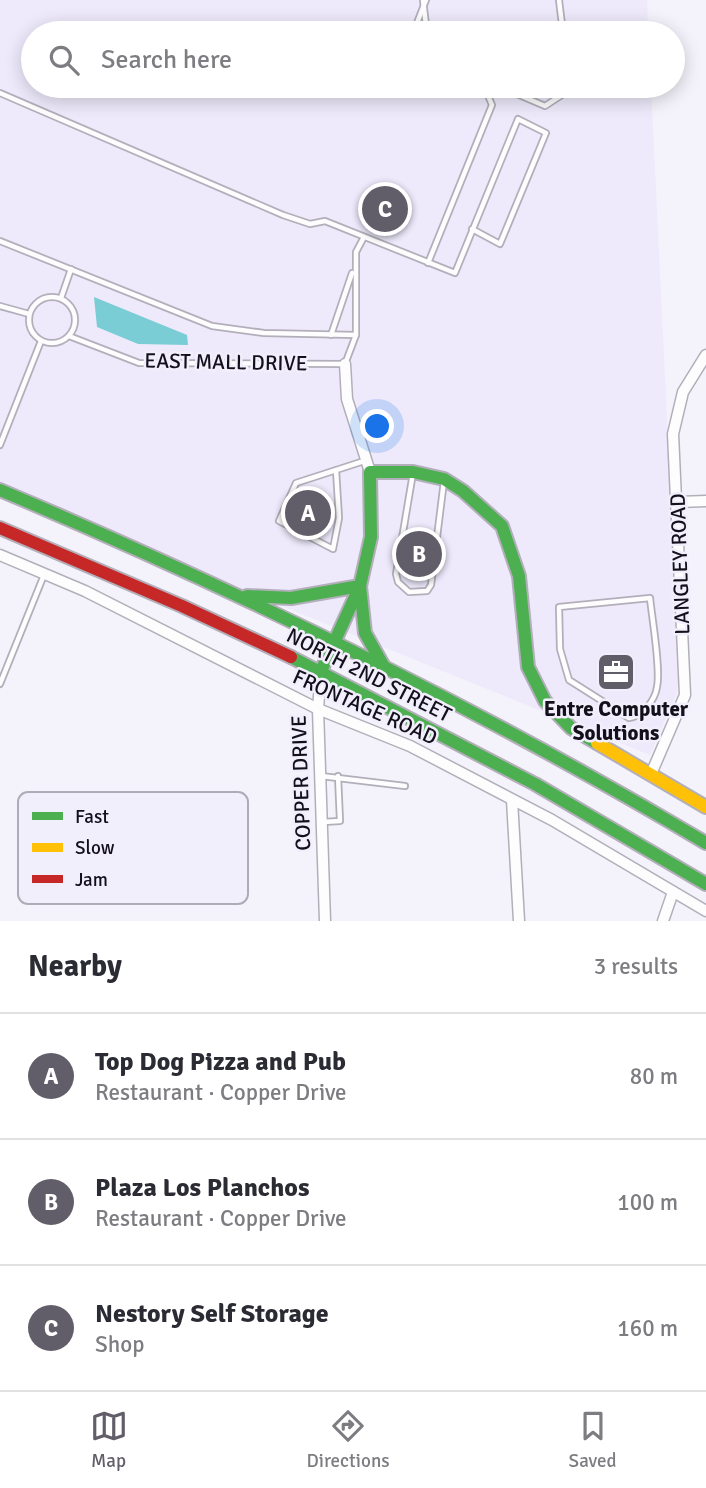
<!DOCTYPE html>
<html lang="en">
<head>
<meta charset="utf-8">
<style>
	body { margin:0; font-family:Signika,sans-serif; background:#f2f2f3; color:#2b2b33 }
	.you { position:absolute; left:378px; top:427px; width:24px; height:24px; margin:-18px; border:5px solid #fff; border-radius:50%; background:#1a73e8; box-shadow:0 0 0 10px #1a73e833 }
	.badge { display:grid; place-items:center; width:46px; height:46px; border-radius:50%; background:#625e69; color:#fff; font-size:23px; font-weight:700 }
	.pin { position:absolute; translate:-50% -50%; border:4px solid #fff; box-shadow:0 2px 7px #0006 }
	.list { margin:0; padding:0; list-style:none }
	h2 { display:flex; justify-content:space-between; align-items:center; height:91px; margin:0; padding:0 28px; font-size:30px }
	h2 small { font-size:23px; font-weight:400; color:#7c7c81 }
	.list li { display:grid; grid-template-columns:46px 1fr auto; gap:21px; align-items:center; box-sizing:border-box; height:126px; padding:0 28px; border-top:2px solid #e1e1e2 }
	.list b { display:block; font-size:26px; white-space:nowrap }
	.list p { margin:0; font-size:23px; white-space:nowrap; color:#7c7c81 }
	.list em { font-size:23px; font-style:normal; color:#7c7c81 }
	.icon { flex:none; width:38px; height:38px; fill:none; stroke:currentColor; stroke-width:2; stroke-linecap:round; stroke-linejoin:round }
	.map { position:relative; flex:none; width:706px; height:921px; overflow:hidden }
	.search { position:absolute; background:#fff; box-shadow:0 4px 18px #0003; left:21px; right:21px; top:21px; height:77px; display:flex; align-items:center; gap:18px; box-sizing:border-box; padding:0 24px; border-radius:38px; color:#7c7c81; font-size:26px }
	.sheet { height:469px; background:#fff }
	nav { display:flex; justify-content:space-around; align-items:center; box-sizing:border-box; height:98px; border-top:2px solid #e1e1e2; background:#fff; font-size:19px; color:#7c7c81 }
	nav a { display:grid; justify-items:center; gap:4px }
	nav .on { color:#625e69 }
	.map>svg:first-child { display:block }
	.built { fill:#eeeafc }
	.water { fill:#7accd5 }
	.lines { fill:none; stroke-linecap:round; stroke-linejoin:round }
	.lane-casing { stroke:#b3afba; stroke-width:8 }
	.street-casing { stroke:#b3afba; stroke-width:13 }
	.fast-casing { stroke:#b3afba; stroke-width:16 }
	.slow-casing { stroke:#b3afba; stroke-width:16 }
	.jam-casing { stroke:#b3afba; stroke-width:16 }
	.lane { stroke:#fdfdfe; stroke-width:4.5 }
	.street { stroke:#fdfdfe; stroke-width:10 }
	.fast { stroke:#4caf50; stroke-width:12 }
	.slow { stroke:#ffc107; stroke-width:12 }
	.jam { stroke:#c62828; stroke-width:12 }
	.labels { text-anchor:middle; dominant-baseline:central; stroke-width:5; stroke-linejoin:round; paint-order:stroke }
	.street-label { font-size:21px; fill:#130f1b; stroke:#f2effd }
	.poi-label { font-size:21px; font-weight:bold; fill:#130f1b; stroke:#f2effd }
	.key { fill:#f2effd; stroke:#afacb9; stroke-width:2 }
	.key-label { font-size:19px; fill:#130f1b }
</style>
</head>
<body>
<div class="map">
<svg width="706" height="921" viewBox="0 0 706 921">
	<rect width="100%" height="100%" fill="#f4f2fa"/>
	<!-- built -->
	<path class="built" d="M0 0H647L648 33H33V86H651L679 671 677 693 650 755 0 492Z"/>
	<!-- water -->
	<path class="water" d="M94 297 187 335 188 345 138 344 97 327Z"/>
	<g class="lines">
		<defs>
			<g id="lane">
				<path d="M423 0 427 33"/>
				<path d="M559 0 563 33"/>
				<path d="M413 33 426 0"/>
				<path d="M498 86 545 106 568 91 567 86"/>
				<path d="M0 93 283 215 310 224 325 221 455 273 518 119 546 133 500 244 472 229"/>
				<path d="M0 241 212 326 264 333 356 335"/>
				<path d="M428 263 492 105 484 86"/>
				<circle cx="52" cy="320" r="23"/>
				<path d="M61 298 71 269"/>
				<path d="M0 306 29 314"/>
				<path d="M331 335 352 273"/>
				<path d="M69 336 139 363 345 364 356 335V252L364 237"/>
				<path d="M0 445 41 341"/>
				<path d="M336 470 339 518 333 549 279 521 296 483 364 461"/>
				<path d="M413 473 396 574 398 582 409 592 427 591 431 585 444 481"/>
				<path d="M650 598C652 618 661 670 657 687 655 700 643 716 629 718L569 680 560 649 559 607Z"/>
				<path d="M0 684 44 575"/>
				<path d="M321 776 405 786"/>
				<path d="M323 822 340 821 338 776"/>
			</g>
			<g id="street">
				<path d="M345 364 347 399 370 472"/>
				<path d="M678 502 706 501"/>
				<path d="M0 555 85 591 318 709 410 746 552 820 706 911"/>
				<path d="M321 671 318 709 325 921"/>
				<path d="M651 774 685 695 673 434 683 392 706 355"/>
				<path d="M512 800 519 921"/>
				<path d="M663 921 673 892"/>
			</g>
			<g id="fast">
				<path d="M0 490C244 593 479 708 706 843"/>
				<path d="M247 596 291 598 360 586 365 633 383 665"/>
				<path d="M291 657 535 784 706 884"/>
				<path d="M321 671 360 586 371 537 370 472H413L444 479 463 491 502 526 519 576 528 667 545 701 571 728 597 743"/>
			</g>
			<path id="slow" d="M597 743 706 807"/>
			<path id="jam" d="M0 528 182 606 291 657"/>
		</defs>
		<!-- lane casing -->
		<use href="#lane" class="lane-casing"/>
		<!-- street casing -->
		<use href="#street" class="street-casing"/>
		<!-- fast casing -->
		<use href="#fast" class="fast-casing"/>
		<!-- slow casing -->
		<use href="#slow" class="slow-casing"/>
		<!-- jam casing -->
		<use href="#jam" class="jam-casing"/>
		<!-- lane -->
		<use href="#lane" class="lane"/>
		<!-- street -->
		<use href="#street" class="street"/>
		<!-- fast -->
		<use href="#fast" class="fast"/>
		<!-- slow -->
		<use href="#slow" class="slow"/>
		<!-- jam -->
		<use href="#jam" class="jam"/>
	</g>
	<!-- icons -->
	<defs>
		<symbol id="office-square" viewBox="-11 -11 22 22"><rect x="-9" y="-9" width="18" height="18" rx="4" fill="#625e69" stroke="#f2effd"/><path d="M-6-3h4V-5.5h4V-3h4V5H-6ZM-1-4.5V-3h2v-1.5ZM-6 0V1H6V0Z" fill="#fff"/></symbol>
	</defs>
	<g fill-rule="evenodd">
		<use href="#office-square" x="594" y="650" width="44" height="44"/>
	</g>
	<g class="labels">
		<!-- street labels -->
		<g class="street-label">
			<text transform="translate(226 362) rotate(1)">EAST MALL DRIVE</text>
			<text transform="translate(680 564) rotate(-92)">LANGLEY ROAD</text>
			<text transform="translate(369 675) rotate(27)">NORTH 2ND STREET</text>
			<text transform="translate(365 707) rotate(24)">FRONTAGE ROAD</text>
			<text transform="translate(301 783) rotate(-92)">COPPER DRIVE</text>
		</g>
		<!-- poi labels -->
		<g class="poi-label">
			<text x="616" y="709">Entre Computer<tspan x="616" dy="24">Solutions</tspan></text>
		</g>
	</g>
	<!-- legend -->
	<rect x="18" y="792" width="230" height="112" rx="10" class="key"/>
	<rect x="32" y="812" width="31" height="8" fill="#4caf50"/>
	<rect x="32" y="843" width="31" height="9" fill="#ffc107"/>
	<rect x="32" y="875" width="31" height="8" fill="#c62828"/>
	<g class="key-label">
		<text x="75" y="823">Fast</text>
		<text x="75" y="854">Slow</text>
		<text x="75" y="886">Jam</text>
	</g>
</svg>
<div class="you"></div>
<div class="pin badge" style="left:308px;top:513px">A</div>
<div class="pin badge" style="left:419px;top:554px">B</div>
<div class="pin badge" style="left:385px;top:209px">C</div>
<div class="search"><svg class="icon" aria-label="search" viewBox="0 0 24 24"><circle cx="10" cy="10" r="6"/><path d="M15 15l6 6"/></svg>Search here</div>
</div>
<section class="sheet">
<h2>Nearby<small>3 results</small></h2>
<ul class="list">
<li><span class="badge">A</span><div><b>Top Dog Pizza and Pub</b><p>Restaurant · Copper Drive</p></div><em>80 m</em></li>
<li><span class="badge">B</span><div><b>Plaza Los Planchos</b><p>Restaurant · Copper Drive</p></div><em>100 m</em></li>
<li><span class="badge">C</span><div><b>Nestory Self Storage</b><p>Shop</p></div><em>160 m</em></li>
</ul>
</section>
<nav>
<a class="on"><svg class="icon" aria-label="map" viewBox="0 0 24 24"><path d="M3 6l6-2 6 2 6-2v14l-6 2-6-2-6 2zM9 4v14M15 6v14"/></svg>Map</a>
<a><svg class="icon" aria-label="directions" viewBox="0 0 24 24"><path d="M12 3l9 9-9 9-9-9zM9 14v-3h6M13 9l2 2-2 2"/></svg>Directions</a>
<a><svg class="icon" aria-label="saved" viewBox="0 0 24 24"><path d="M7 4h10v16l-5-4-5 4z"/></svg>Saved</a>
</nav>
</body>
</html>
